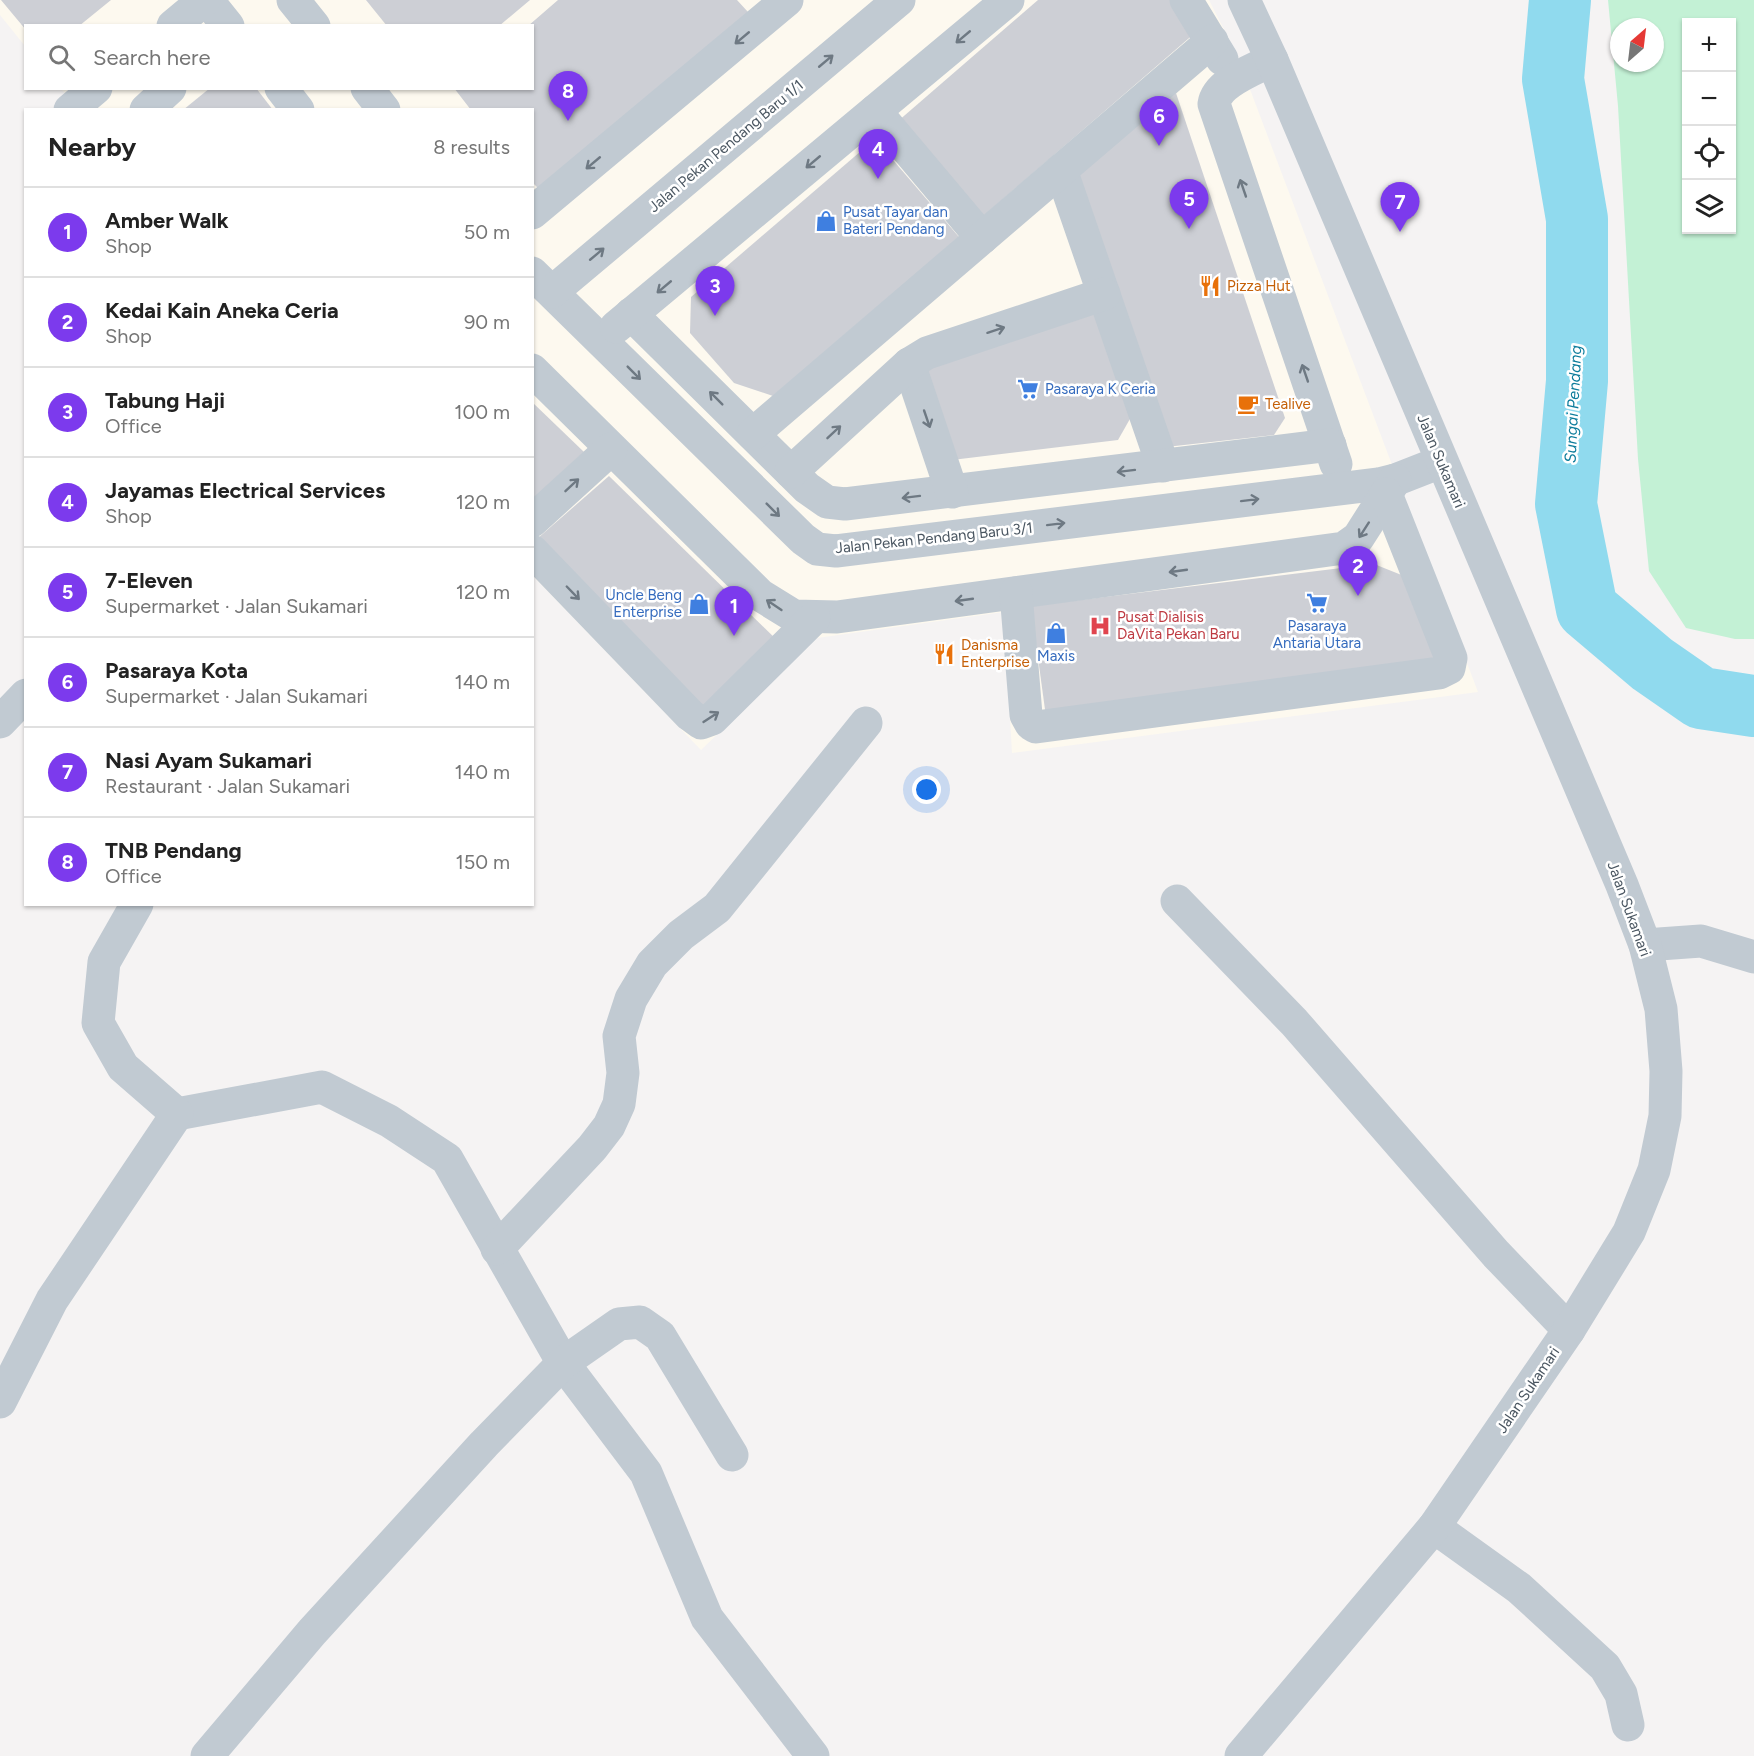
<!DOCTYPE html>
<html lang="en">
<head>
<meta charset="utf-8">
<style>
	body { margin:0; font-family:Figtree,sans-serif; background:#f2f2f2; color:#222 }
	.controls { position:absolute; right:18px; top:18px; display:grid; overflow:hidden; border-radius:0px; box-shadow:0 2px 4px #0004 }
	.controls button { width:54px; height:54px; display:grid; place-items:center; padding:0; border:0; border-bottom:2px solid #e0e0e0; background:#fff; color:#222; font:30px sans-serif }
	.compass { position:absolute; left:1610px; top:18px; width:54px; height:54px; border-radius:50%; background:#fff; box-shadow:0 2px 4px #0004; rotate:28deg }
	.you { position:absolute; left:927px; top:790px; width:21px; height:21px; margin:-15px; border:4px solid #fff; border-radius:50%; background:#1a73e8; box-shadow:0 0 0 9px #1a73e833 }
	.badge { display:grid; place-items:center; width:39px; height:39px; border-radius:50%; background:#7c3aed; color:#fff; font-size:20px; font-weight:700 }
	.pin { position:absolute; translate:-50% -50px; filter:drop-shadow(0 2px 3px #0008) }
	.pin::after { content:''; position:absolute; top:32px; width:21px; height:18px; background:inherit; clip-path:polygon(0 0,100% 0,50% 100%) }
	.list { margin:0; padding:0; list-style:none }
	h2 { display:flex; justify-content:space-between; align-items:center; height:78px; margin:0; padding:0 24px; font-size:26px }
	h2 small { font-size:20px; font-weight:400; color:#767676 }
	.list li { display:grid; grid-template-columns:39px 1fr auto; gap:18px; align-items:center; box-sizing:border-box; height:90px; padding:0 24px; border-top:2px solid #e0e0e0 }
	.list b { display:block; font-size:22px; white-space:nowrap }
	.list p { margin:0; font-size:20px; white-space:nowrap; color:#767676 }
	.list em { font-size:20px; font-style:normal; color:#767676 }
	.icon { flex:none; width:33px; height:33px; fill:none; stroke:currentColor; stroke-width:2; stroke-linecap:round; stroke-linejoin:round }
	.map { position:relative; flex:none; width:1754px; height:1756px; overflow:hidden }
	.search { position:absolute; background:#fff; box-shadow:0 2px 4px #0004; left:24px; top:24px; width:510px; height:66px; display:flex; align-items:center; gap:15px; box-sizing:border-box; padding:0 21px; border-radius:0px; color:#767676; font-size:22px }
	.panel { position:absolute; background:#fff; box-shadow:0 2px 4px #0004; left:24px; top:108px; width:510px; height:798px; border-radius:0px }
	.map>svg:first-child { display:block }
	.commercial { fill:#fdf9ef }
	.green { fill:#c3f1d5; fill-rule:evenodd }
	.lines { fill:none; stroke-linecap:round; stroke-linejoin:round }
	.river { stroke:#90daee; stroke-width:62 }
	.building { fill:#cdcfd5 }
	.minor { stroke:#c1cad2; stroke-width:33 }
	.oneway { stroke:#6e7983 }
	.labels { text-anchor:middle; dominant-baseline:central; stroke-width:5; stroke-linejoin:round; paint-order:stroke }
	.street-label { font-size:15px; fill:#4a5661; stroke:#fff }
	.shop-label { font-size:15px; fill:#366cbe; stroke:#fff; text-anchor:start }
	.food-label { font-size:15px; fill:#c56008; stroke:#fff; text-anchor:start }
	.health-label { font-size:15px; fill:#be3a42; stroke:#fff; text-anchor:start }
	.water-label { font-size:16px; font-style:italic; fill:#0c7c9b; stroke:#fff }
</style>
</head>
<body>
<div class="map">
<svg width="1754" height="1756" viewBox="0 0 1754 1756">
	<rect width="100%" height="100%" fill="#f5f3f3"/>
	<!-- commercial -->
	<g class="commercial">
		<path d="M0 0H366L387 25 26 26 25 46 0 15Z"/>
		<path d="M530 0H1209L1237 55 1478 692 1012 753 1004 612 817 638 701 750 533 576 532 110H81L61 89 532 88V26L499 25Z"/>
	</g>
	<!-- green -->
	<path class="green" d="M1608 0H1754V639H1735L1686 628 1649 571 1638 459 1618 106ZM1686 22H1732V230H1686ZM1619 27H1655V63H1619Z"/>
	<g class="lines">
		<!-- river -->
		<path class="river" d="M1560 0 1553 79 1577 219V381L1566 504 1587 609 1652 664 1701 698 1754 706"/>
	</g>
	<!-- building -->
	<g class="building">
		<path d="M1 0H111L79 26H26V30Z"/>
		<path d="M366 0H530L499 26H387Z"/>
		<path d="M558 0H737L748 12 538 188 532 182V110H471L454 88H532V26H528Z"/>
		<path d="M1038 0H1181L1203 26 981 218 897 122Z"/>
		<path d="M210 88H256L273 110H183Z"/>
		<path d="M1176 93 1285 418 1274 435 1166 447 1078 176Z"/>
		<path d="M875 139 959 237 773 396 734 383 690 333 691 297Z"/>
		<path d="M1101 308 1135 410 1118 440 952 460 921 368Z"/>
		<path d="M532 402 584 452 532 500Z"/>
		<path d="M609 476 781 644 703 716 538 538Z"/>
		<path d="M1374 564 1404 576 1437 665 1046 717 1031 606Z"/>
	</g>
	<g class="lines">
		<!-- minor -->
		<g class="minor">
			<path d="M207 0 228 26"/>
			<path d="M293 0 314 26"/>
			<path d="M1186 0 1222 59"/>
			<path d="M173 26 204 0"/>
			<path d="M1272 60C1254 70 1217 82 1214 104L1336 464"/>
			<path d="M281 88 298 110"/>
			<path d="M367 88 384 110"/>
			<path d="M70 110 96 88"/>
			<path d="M146 110 170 88"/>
			<path d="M875 111 982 238"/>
			<path d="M1061 170 1163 466"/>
			<path d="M532 213 787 0"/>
			<path d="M532 273 803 539 817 549 836 551 1379 484 1395 480 1441 462"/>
			<path d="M552 292 899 0"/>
			<path d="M631 314 807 488 827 502 845 504 1330 445"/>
			<path d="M616 327 1008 0"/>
			<path d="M909 364 952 492"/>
			<path d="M532 370 760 595 794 616 837 617 1344 548 1358 538 1395 480"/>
			<path d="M753 434 1212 41"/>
			<path d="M791 472 909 364 927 353 1104 294"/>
			<path d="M532 521 611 449"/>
			<path d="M532 551 690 715 701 723 712 719 814 618"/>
			<path d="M1016 593 1026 715 1031 724 1036 727 1439 673 1449 668 1451 658 1386 494"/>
			<path d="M0 722 26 695"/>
			<path d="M1177 901 1294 1022 1496 1254 1569 1330"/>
			<path d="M1645 945 1701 941 1754 957"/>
			<path d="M177 1114 322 1087 389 1121 447 1159 563 1363 646 1473 707 1618 813 1756"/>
			<path d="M497 1249 592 1148 609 1126 619 1104 623 1073 619 1036 631 999 652 964 681 935 717 908 866 723"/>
			<path d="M0 1402 52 1300 177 1114 123 1067 98 1023 104 962 137 904"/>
			<path d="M1434 1527 1519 1588 1605 1667 1621 1694 1628 1725"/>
			<path d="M207 1756 312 1632 484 1444 563 1363 619 1324 640 1322 660 1336 732 1455"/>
			<path d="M1241 1756 1434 1527 1569 1330 1629 1232 1654 1170 1665 1116 1666 1071 1661 1009 1645 945 1622 885 1272 60 1244 0"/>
		</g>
	</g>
	<!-- one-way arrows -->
	<defs><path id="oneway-shaft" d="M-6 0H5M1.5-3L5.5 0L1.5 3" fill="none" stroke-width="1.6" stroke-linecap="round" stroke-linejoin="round" transform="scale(1.5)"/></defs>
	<g class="oneway">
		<use href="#oneway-shaft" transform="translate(963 37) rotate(140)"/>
		<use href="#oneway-shaft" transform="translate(742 38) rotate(140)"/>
		<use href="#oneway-shaft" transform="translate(826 61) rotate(-40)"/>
		<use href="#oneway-shaft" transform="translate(813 162) rotate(140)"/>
		<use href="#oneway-shaft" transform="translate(593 163) rotate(140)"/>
		<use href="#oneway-shaft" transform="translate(1243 188) rotate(-109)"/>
		<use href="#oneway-shaft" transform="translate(597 254) rotate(-40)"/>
		<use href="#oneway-shaft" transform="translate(664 287) rotate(140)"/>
		<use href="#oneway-shaft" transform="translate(996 330) rotate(-18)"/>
		<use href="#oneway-shaft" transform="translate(634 373) rotate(45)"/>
		<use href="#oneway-shaft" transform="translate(1305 373) rotate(-109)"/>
		<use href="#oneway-shaft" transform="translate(716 398) rotate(-135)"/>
		<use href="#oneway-shaft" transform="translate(927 419) rotate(71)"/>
		<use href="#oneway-shaft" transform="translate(834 432) rotate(-43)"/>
		<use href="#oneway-shaft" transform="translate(1126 471) rotate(173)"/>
		<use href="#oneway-shaft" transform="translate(572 485) rotate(-43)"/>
		<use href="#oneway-shaft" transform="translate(911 497) rotate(173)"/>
		<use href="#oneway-shaft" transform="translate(1250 500) rotate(-7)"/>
		<use href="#oneway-shaft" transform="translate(773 510) rotate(45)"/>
		<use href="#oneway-shaft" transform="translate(1056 524) rotate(-7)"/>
		<use href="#oneway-shaft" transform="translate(1364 530) rotate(123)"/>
		<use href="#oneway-shaft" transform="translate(1178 571) rotate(172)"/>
		<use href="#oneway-shaft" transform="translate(573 593) rotate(46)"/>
		<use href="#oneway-shaft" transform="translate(964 600) rotate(172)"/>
		<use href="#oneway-shaft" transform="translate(774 605) rotate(-146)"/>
		<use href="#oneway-shaft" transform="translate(711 717) rotate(-33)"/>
	</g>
	<!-- icons -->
	<defs>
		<symbol id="shop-bare" viewBox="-9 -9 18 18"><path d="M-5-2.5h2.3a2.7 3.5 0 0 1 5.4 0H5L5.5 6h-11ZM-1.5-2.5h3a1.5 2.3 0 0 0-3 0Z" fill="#3f7fe0" stroke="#fff" stroke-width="2.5" paint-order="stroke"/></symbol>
		<symbol id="restaurant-bare" viewBox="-9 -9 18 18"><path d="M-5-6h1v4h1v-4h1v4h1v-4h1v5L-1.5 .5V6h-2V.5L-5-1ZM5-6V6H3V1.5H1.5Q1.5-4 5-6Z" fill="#e8710a" stroke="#fff" stroke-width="2.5" paint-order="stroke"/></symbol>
		<symbol id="supermarket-bare" viewBox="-9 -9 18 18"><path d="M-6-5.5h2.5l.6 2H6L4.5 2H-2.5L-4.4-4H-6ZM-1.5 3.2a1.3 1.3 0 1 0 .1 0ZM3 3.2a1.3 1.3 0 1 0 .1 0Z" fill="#3f7fe0" stroke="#fff" stroke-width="2.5" paint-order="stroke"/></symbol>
		<symbol id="cafe-bare" viewBox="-9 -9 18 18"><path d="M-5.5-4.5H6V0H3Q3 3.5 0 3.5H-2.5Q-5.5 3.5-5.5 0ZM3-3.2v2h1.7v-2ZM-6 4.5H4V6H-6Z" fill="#e8710a" stroke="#fff" stroke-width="2.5" paint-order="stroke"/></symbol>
		<symbol id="hospital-bare" viewBox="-9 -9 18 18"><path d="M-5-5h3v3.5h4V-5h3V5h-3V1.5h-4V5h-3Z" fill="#e0444e" stroke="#fff" stroke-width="2.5" paint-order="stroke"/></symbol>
	</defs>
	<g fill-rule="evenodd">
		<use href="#shop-bare" x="811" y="206" width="30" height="30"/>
		<use href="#restaurant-bare" x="1195" y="271" width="30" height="30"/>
		<use href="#supermarket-bare" x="1013" y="374" width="30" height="30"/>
		<use href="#cafe-bare" x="1233" y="389" width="30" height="30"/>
		<use href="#supermarket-bare" x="1302" y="588" width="30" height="30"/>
		<use href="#shop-bare" x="684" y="589" width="30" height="30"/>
		<use href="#hospital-bare" x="1085" y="611" width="30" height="30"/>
		<use href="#shop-bare" x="1041" y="618" width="30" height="30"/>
		<use href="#restaurant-bare" x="929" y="639" width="30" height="30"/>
	</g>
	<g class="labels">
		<!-- street labels -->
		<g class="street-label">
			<text transform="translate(726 146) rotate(-40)">Jalan Pekan Pendang Baru 1/1</text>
			<text transform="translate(1441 461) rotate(67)">Jalan Sukamari</text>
			<text transform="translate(934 538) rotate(-6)">Jalan Pekan Pendang Baru 3/1</text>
			<text transform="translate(1629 909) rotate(70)">Jalan Sukamari</text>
			<text transform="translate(1528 1390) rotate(-56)">Jalan Sukamari</text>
		</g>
		<!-- shop labels -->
		<g class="shop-label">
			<text x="843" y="212">Pusat Tayar dan<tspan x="843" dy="17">Bateri Pendang</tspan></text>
			<text x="1045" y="389">Pasaraya K Ceria</text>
			<text x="682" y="595" text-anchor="end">Uncle Beng<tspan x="682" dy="17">Enterprise</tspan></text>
			<text x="1317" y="626" text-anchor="middle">Pasaraya<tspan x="1317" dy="17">Antaria Utara</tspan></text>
			<text x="1056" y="656" text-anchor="middle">Maxis</text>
		</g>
		<!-- food labels -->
		<g class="food-label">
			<text x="1227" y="286">Pizza Hut</text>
			<text x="1265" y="404">Tealive</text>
			<text x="961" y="645">Danisma<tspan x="961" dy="17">Enterprise</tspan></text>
		</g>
		<!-- health labels -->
		<g class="health-label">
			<text x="1117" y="617">Pusat Dialisis<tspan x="1117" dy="17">DaVita Pekan Baru</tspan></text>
		</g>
		<!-- water labels -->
		<g class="water-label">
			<text transform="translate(1573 404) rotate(-87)">Sungai Pendang</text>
		</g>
	</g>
</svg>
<div class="controls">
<button>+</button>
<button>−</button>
<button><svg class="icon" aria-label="locate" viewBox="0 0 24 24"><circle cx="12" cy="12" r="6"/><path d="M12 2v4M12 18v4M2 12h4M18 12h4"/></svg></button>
<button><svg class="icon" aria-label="layers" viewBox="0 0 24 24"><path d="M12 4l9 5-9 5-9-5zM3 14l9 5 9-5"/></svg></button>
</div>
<svg class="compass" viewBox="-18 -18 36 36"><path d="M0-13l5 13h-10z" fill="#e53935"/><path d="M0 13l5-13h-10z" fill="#767676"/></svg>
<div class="you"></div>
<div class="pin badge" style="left:734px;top:636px">1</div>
<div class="pin badge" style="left:1358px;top:596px">2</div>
<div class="pin badge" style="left:715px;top:316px">3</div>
<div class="pin badge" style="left:878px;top:179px">4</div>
<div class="pin badge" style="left:1189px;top:229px">5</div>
<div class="pin badge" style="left:1159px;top:146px">6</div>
<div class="pin badge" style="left:1400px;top:232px">7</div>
<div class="pin badge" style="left:568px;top:121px">8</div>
<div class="search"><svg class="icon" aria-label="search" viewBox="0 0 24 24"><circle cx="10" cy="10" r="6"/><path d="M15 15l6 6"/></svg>Search here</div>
<section class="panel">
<h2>Nearby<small>8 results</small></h2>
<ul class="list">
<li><span class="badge">1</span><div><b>Amber Walk</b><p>Shop</p></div><em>50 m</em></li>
<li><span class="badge">2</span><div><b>Kedai Kain Aneka Ceria</b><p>Shop</p></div><em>90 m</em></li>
<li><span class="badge">3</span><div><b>Tabung Haji</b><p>Office</p></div><em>100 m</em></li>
<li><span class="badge">4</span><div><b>Jayamas Electrical Services</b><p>Shop</p></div><em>120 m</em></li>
<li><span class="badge">5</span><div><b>7-Eleven</b><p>Supermarket · Jalan Sukamari</p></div><em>120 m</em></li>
<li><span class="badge">6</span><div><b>Pasaraya Kota</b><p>Supermarket · Jalan Sukamari</p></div><em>140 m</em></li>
<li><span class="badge">7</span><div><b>Nasi Ayam Sukamari</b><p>Restaurant · Jalan Sukamari</p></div><em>140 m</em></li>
<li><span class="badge">8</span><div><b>TNB Pendang</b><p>Office</p></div><em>150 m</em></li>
</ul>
</section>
</div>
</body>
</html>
